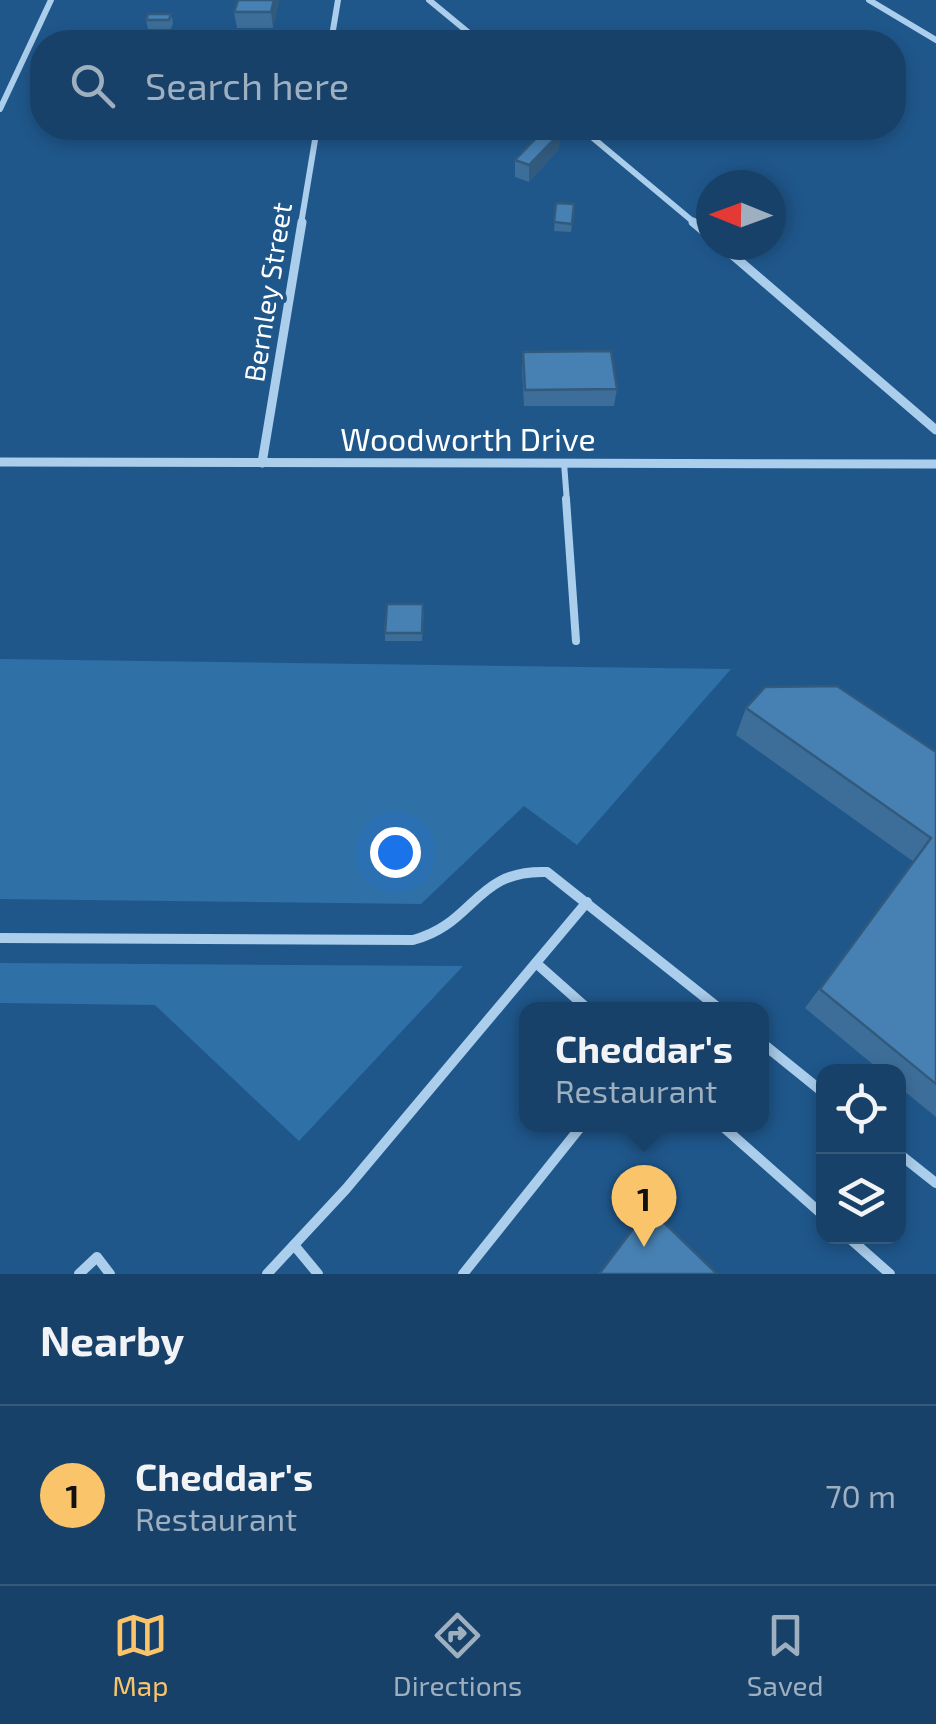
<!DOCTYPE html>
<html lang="en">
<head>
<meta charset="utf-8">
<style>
	body { margin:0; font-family:"Exo 2",sans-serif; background:#20486e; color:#f1f3f6 }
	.controls { position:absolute; right:30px; bottom:30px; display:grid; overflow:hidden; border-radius:20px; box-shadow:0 5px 15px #0003 }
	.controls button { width:90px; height:90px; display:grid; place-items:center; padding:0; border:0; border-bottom:2px solid #365a7c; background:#174168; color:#f1f3f6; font:50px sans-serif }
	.compass { position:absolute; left:696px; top:170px; width:90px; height:90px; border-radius:50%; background:#174168; box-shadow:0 5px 15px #0003; rotate:271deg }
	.you { position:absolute; left:395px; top:852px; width:35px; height:35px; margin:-25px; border:8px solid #fff; border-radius:50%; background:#1a73e8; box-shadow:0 0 0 15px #1a73e833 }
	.badge { display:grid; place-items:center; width:65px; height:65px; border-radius:50%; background:#fac46a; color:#111; font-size:32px; font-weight:700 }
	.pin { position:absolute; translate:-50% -82px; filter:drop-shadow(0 2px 5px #0008) }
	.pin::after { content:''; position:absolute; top:52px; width:35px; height:30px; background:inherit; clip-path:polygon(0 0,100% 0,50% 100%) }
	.popup { position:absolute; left:519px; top:1002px; width:250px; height:130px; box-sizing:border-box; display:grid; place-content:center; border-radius:20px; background:#174168; filter:drop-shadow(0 2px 8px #0005); font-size:32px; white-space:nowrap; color:#9eafc0 }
	.popup b { font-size:38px; color:#f1f3f6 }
	.popup::after { content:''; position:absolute; left:50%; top:100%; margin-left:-20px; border:20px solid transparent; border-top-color:#174168 }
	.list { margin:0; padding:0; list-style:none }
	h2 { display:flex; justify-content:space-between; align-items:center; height:130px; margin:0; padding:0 40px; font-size:42px }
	h2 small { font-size:32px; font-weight:400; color:#9eafc0 }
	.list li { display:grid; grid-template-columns:65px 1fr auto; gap:30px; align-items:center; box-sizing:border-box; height:180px; padding:0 40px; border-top:2px solid #365a7c }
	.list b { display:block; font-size:38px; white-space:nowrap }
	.list p { margin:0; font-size:32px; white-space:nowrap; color:#9eafc0 }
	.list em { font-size:32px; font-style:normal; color:#9eafc0 }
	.icon { flex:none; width:55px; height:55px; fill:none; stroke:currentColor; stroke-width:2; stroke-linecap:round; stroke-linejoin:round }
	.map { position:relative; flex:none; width:936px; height:1274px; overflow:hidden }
	.search { position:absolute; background:#174168; box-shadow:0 5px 15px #0003; left:30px; right:30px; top:30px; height:110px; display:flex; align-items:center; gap:25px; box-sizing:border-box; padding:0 35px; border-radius:40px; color:#9eafc0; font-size:38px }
	.sheet { height:310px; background:#174168 }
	nav { display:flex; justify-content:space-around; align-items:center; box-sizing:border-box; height:140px; border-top:2px solid #365a7c; background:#174168; font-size:28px; color:#9eafc0 }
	nav a { display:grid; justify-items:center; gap:5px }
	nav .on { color:#fac46a }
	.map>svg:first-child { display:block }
	.green { fill:#2f70a6 }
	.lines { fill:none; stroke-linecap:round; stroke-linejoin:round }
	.lane-far2 { stroke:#abceec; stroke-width:6 }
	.lane-far1 { stroke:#abceec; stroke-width:8 }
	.lane { stroke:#abceec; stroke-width:10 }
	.street-far1 { stroke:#abceec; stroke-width:6 }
	.street { stroke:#abceec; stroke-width:9 }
	.wall { fill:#3d6e99 }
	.shaded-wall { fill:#325a7d }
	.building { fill:#4780b2; stroke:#325a7d; stroke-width:2.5 }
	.labels { text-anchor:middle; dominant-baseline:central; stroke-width:8; stroke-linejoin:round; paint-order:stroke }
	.far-street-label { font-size:28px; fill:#fff; stroke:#1f578b }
	.street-label { font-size:32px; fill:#fff; stroke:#1f578b }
</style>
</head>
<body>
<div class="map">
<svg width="936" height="1274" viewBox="0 0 936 1274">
	<rect width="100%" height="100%" fill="#1f578b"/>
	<!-- green -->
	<g class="green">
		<path d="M0 659 731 669 577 845 524 806 421 904 0 899Z"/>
		<path d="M0 963 463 966 299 1141 155 1005 0 1003Z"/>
	</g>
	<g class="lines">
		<!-- lane-far2 -->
		<path class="lane-far2" d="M564 463 567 502"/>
		<!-- lane-far1 -->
		<path class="lane-far1" d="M566 499 576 641"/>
		<!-- lane -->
		<g class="lane">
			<path d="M0 938 413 940C475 924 475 869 547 872L721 1010"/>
			<path d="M536 963 589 1010"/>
			<path d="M762 1043 824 1093"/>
			<path d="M720 1124 824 1216"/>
			<path d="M898 1153 936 1183"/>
			<path d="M847 1236 890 1274"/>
			<path d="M294 1245 318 1274"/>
			<path d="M79 1274 97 1257 110 1274"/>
			<path d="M267 1274 346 1189 587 902"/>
			<path d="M463 1274 583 1124"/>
		</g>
		<!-- street-far1 -->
		<g class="street-far1">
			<path d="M429 0 480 42"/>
			<path d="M869 0 936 40"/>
			<path d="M331 42 338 0"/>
			<path d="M0 109 51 0"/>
			<path d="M581 128 696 224"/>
			<path d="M301 224 317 128"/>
		</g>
		<!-- street -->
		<g class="street">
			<path d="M693 222 711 237"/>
			<path d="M721 245 936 430"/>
			<path d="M0 462 936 464"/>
			<path d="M262 463 302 222"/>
		</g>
	</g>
	<!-- wall -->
	<g class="wall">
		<path d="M279 0 273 28H237L234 12Z"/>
		<path d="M171 14 173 23 171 29H148L146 20Z"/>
		<path d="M559 149 529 182 515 177V160Z"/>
		<path d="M556 203 574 204 571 232 554 231Z"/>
		<path d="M523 352 617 389 614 406H524L522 369Z"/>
		<path d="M424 612 422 641H385V633Z"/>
		<path d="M746 708 936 752V1117L898 1086V1072H882L805 1008 914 862 736 735Z"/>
	</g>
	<!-- shaded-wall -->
	<g class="shaded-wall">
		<path d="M274 0H279L273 28 271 12Z"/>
		<path d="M561 132 559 149 529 182V165Z"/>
	</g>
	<!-- building -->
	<g class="building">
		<path d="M238 0H274L271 12H234Z"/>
		<path d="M148 14H171L169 20H146Z"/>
		<path d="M184 37H200L199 42H182Z"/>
		<path d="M546 128 561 132 529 165 515 160Z"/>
		<path d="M556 203 574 204 572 224 554 222Z"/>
		<path d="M611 351 617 389 525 390 523 352Z"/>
		<path d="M387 604H423L422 633H385Z"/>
		<path d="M837 686 936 752V1084L820 989 931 838 746 708 765 687Z"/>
		<path d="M649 1208 717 1274H599Z"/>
	</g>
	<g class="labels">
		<!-- far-street labels -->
		<g class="far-street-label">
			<text transform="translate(267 292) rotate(-81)">Bernley Street</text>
		</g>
		<!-- street labels -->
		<g class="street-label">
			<text x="468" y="438">Woodworth Drive</text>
		</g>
	</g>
</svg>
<div class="controls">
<button><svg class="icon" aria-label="locate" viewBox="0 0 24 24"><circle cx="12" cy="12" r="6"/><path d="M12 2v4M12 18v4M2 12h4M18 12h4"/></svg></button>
<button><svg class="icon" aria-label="layers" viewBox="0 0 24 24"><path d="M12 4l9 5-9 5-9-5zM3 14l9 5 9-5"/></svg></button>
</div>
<svg class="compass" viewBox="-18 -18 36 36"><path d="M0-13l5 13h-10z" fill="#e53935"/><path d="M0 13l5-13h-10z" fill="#9eafc0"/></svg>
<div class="you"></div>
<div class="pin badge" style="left:644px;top:1247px">1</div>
<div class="popup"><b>Cheddar's</b>Restaurant</div>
<div class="search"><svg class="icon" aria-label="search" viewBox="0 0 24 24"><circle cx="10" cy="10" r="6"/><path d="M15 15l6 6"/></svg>Search here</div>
</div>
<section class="sheet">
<h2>Nearby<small></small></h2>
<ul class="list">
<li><span class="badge">1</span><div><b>Cheddar's</b><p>Restaurant</p></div><em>70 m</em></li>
</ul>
</section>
<nav>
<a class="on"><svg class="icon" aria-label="map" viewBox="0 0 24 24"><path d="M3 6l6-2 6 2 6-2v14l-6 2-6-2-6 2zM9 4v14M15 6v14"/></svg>Map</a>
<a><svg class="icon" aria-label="directions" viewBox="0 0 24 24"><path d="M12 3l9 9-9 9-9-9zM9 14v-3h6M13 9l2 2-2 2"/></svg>Directions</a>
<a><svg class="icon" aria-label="saved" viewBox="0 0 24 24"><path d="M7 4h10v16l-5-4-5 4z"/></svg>Saved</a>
</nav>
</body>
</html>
